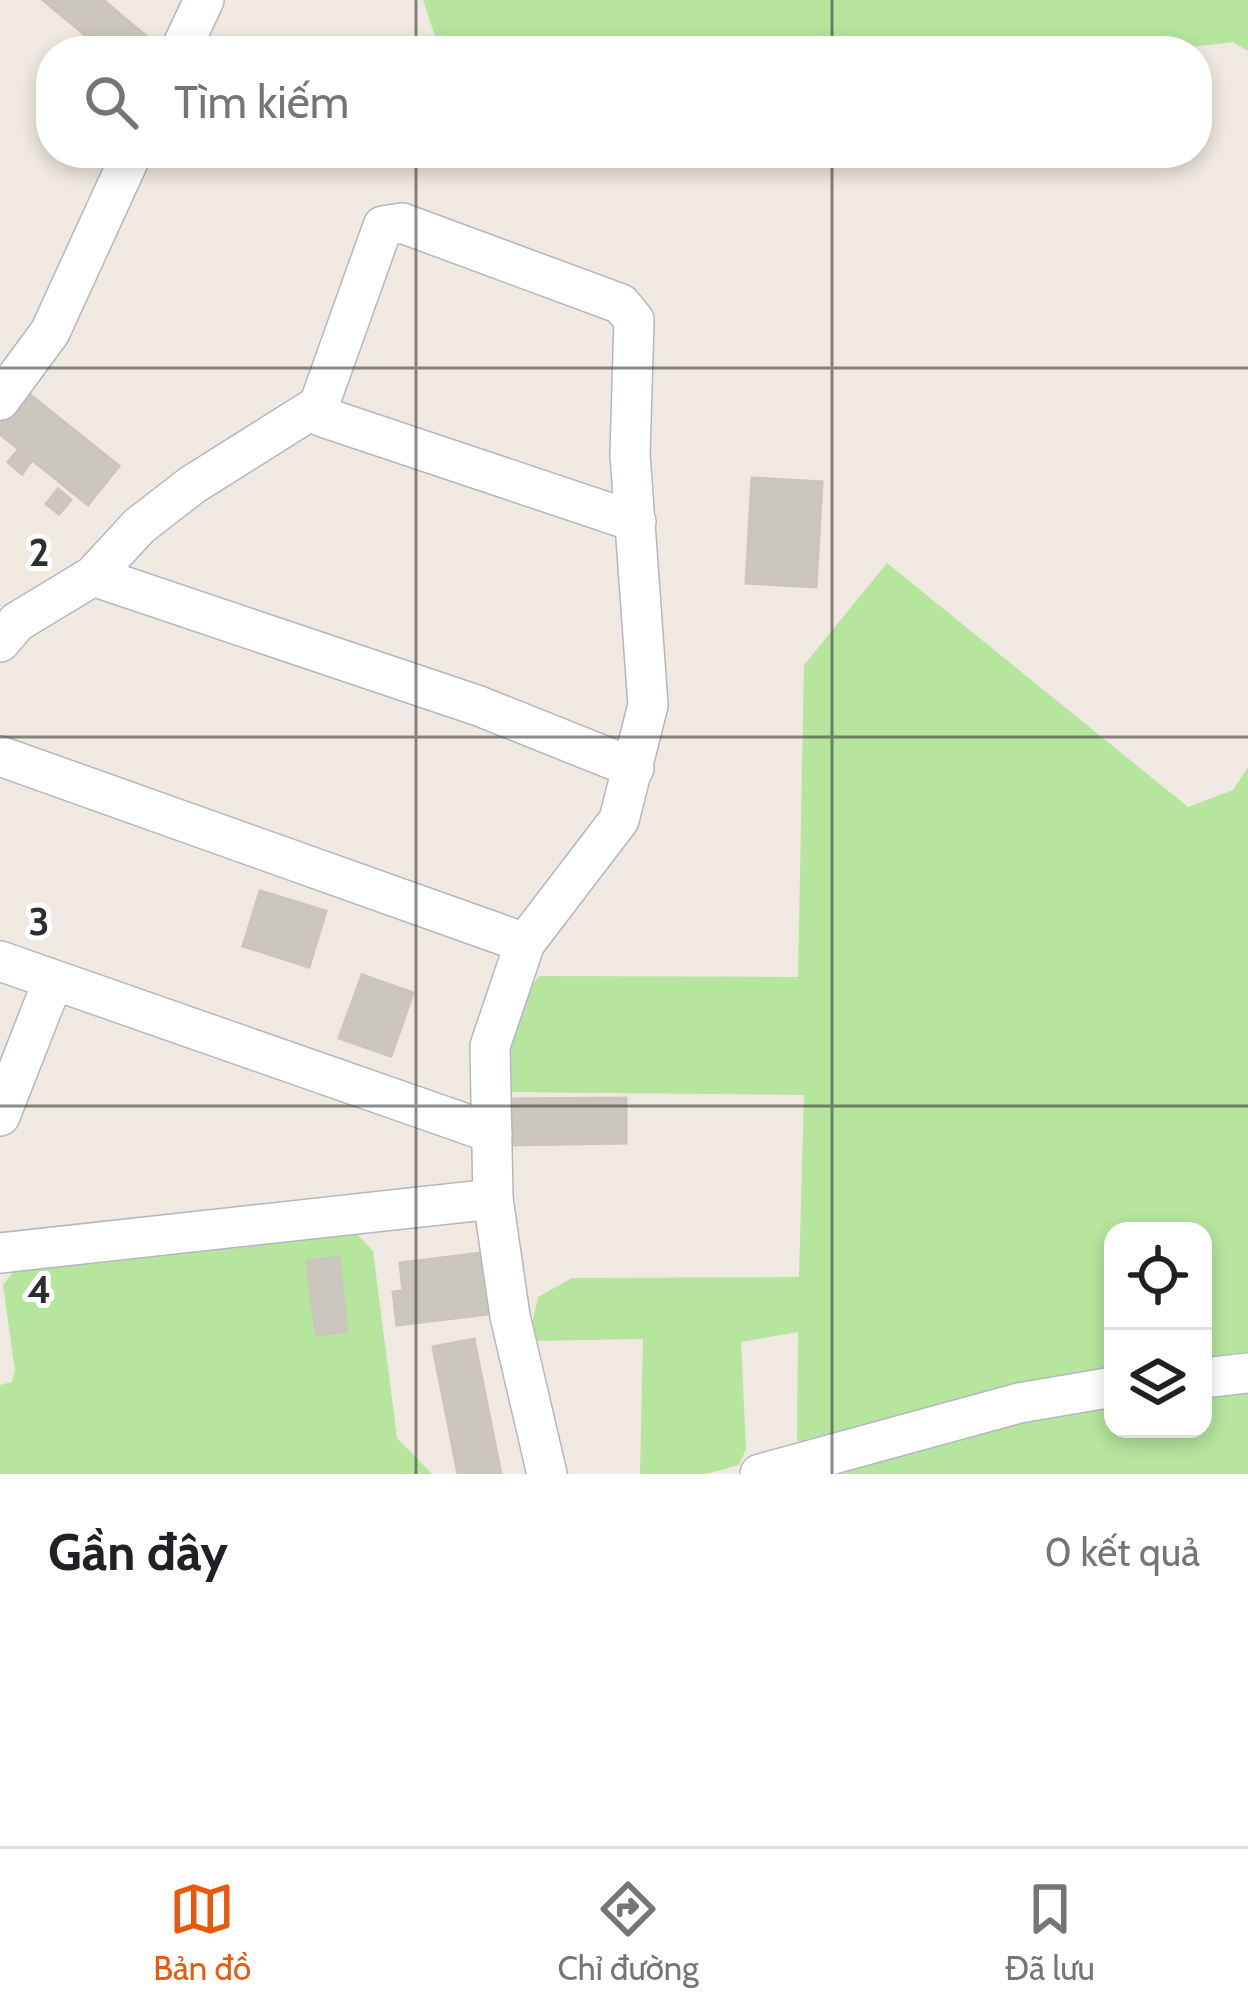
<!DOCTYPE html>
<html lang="vi">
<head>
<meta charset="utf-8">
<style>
	body { margin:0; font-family:Cabin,sans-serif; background:#f6f6f6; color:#202124 }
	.controls { position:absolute; right:36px; bottom:36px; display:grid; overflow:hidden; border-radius:24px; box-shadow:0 6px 18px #0003 }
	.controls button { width:108px; height:108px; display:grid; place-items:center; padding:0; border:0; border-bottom:3px solid #e0e0e0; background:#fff; color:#202124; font:60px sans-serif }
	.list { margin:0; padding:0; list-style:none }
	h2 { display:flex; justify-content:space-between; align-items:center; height:156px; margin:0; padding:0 48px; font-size:51px }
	h2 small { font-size:39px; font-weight:400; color:#757577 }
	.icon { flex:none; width:66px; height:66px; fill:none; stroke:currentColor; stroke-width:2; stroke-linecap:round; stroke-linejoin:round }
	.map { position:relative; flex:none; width:1248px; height:1474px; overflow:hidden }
	.search { position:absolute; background:#fff; box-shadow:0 6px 18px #0003; left:36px; right:36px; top:36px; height:132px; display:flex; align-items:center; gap:30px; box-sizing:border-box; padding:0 42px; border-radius:48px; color:#757577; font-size:45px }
	.sheet { height:372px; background:#fff }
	nav { display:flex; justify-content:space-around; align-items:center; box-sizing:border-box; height:168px; border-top:3px solid #e0e0e0; background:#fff; font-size:33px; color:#757577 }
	nav a { display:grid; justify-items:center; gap:6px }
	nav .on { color:#ea580c }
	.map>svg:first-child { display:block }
	.green { fill:#b6e59e }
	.building { fill:#cbc7bf; stroke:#cbc5ba; stroke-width:3 }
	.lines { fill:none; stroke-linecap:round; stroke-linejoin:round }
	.minor-casing { stroke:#b4b7c1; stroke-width:42 }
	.minor { stroke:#fff; stroke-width:39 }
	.grid { fill:none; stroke:#2e2e2e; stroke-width:3; stroke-opacity:0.55 }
	.grid-label { font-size:39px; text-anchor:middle; font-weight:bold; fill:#2e2e2e; stroke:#fff; stroke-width:10; stroke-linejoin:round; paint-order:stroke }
</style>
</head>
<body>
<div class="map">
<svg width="1248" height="1474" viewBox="0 0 1248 1474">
	<rect width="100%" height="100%" fill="#efe9e1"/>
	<!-- green -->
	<g class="green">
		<path d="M423 0H1248V51L1233 42 1158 51H440Z"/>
		<path d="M887 563 1188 807 1233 790 1248 767V1356L1203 1361V1231H1113V1371L813 1446 797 1440 798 1332 741 1342 746 1449 739 1465 706 1474H640L643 1339 528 1341 538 1297 572 1278 799 1277 804 1095 502 1092 513 1010 539 976 798 977 804 665Z"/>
		<path d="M336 1228 358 1235 373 1251 397 1438 432 1474H0V1385L12 1382 15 1371 3 1285 21 1262Z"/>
		<path d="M1248 1393V1474H808L1048 1407 1113 1403V1429H1203V1398Z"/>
	</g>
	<!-- building -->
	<g class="building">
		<path d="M43 0H104L109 5 84 34Z"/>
		<path d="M109 5 147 37 135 51H104L84 34Z"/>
		<path d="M209 36 234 51H200Z"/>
		<path d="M24 390 119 466 88 505 0 434V420Z"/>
		<path d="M19 449 32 460 22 474 8 462Z"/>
		<path d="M752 478 822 482 816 587 746 583Z"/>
		<path d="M58 489 71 500 59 514 46 504Z"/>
		<path d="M260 891 326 911 309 967 243 946Z"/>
		<path d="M362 975 413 993 391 1056 339 1038Z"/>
		<path d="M626 1098V1143L512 1145 511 1099Z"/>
		<path d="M490 1252 493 1280 403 1291 400 1263Z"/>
		<path d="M339 1257 347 1332 316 1335 307 1261Z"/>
		<path d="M493 1280 497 1313 397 1325 393 1292Z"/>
		<path d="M474 1339 501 1474H458L433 1347Z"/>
	</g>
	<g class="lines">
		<defs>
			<g id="minor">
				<path d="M180 51 204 0"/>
				<path d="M0 400 50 332 132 153"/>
				<path d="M93 576 479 706 634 768"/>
				<path d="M0 642 17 622 93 576 139 526 192 485 319 405"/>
				<path d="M0 756 525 943"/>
				<path d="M0 961 492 1133"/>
				<path d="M0 1116 53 981"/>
				<path d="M0 1253 493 1199"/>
				<path d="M1203 1378 1248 1373"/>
				<path d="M547 1474 510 1316 493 1199 490 1046 525 943 619 820 648 705 630 454 634 320 621 304 402 223 383 226 319 405 323 417 636 522"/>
				<path d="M760 1474 1019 1403 1113 1387"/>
			</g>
		</defs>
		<!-- minor casing -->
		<use href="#minor" class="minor-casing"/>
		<!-- minor -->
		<use href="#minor" class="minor"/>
	</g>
	<!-- grid -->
	<path class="grid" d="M416 0V51M832 0V51M416 153V1474M832 153V1474M0 368H1248M0 737H1248M0 1106H1248"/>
	<g class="grid-label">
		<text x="39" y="566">2</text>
		<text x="39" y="935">3</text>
		<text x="39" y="1303">4</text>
	</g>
</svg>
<div class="controls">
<button><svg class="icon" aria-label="locate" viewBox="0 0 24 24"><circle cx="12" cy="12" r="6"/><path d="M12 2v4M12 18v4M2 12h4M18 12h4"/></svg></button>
<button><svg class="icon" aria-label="layers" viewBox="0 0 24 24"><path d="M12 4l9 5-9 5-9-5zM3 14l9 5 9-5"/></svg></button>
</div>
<div class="search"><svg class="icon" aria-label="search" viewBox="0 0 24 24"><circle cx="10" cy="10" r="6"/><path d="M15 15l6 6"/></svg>Tìm kiếm</div>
</div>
<section class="sheet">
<h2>Gần đây<small>0 kết quả</small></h2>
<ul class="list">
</ul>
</section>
<nav>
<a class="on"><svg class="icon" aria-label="map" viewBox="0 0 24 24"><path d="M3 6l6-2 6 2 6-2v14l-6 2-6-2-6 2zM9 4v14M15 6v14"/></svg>Bản đồ</a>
<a><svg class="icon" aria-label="directions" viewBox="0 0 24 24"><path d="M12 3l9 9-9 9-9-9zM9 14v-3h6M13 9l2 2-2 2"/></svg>Chỉ đường</a>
<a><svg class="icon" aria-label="saved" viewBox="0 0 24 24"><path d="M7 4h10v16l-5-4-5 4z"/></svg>Đã lưu</a>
</nav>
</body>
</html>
